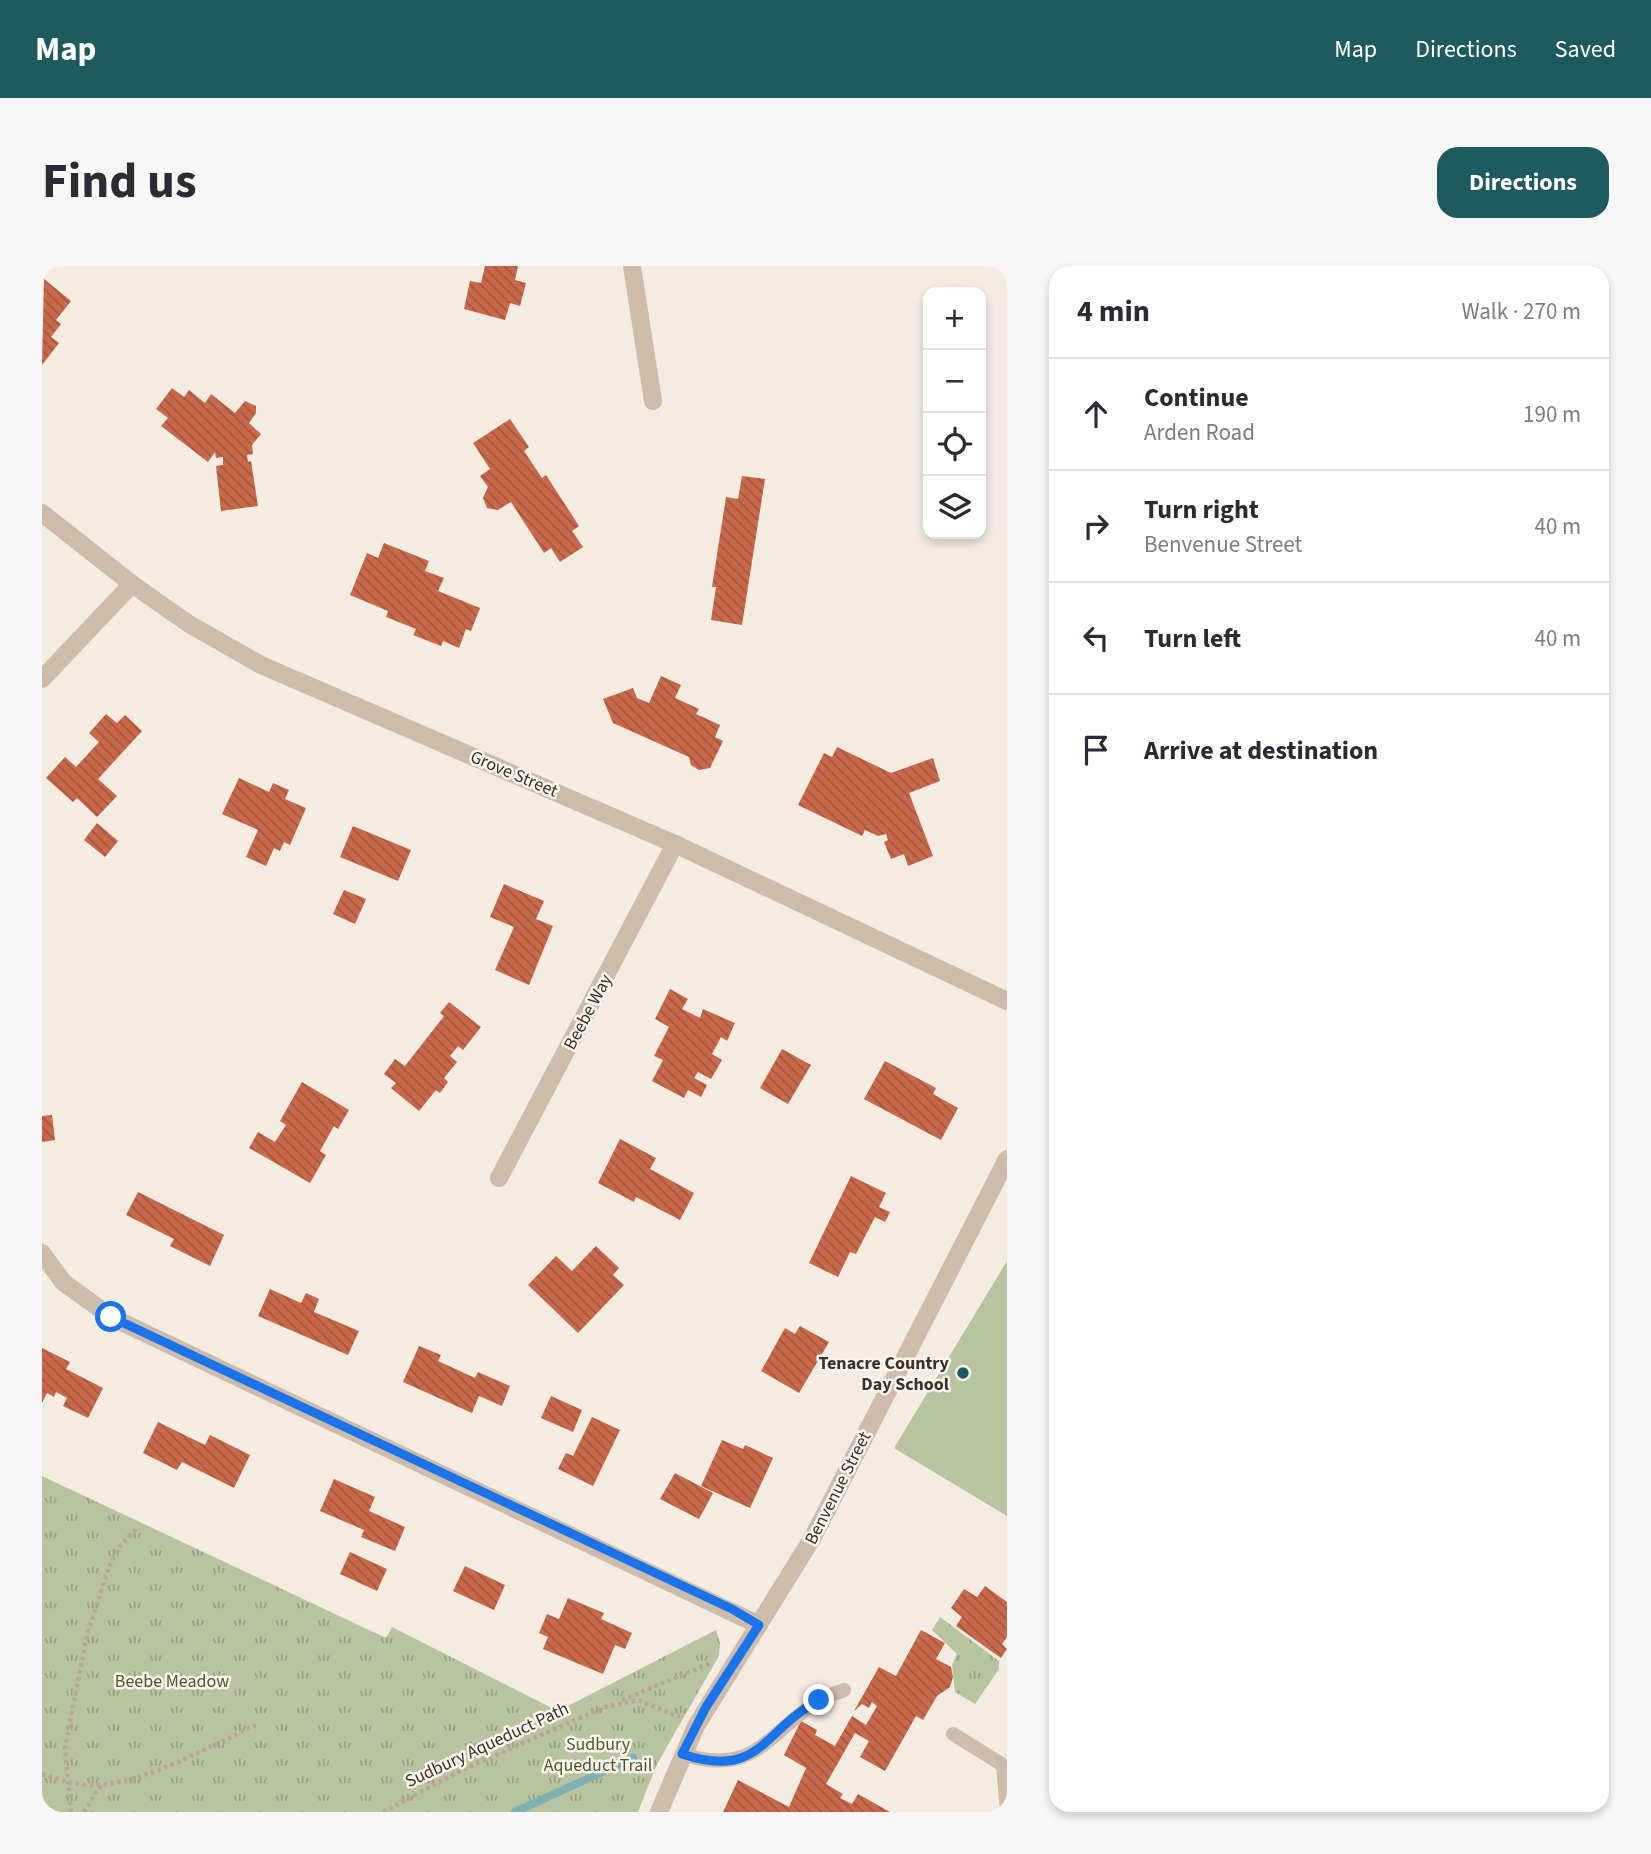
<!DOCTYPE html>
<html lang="en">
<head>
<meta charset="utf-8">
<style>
	body { margin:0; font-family:"Source Sans 3",sans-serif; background:#f7f7f7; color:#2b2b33 }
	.controls { position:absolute; right:21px; top:21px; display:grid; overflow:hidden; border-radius:14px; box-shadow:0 4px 10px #0003 }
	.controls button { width:63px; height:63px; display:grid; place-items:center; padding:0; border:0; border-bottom:2px solid #e1e1e2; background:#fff; color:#2b2b33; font:35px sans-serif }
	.stop { position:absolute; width:21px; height:21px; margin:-16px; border:5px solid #1a73e8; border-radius:50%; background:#fff }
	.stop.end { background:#1a73e8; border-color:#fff; box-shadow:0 2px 7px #0008 }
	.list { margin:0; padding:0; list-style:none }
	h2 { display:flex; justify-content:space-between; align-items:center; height:91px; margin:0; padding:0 28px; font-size:30px }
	h2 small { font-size:23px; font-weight:400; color:#7c7c81 }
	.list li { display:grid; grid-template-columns:46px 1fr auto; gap:21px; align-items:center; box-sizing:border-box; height:112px; padding:0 28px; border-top:2px solid #e1e1e2 }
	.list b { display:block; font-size:26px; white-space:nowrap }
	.list p { margin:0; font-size:23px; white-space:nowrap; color:#7c7c81 }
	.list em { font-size:23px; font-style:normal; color:#7c7c81 }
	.icon { flex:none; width:38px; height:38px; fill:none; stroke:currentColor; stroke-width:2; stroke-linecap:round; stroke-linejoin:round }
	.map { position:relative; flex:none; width:965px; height:1546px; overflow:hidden; border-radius:21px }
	header { display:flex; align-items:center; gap:42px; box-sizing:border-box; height:98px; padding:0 35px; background:#1f5a5e; color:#fff }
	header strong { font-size:33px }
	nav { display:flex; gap:38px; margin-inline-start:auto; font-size:24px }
	.intro { display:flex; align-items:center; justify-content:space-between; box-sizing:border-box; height:168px; padding:0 42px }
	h1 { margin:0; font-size:49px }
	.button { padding:18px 32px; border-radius:21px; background:#1f5a5e; color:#fff; font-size:24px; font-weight:700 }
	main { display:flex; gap:42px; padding:0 42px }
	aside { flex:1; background:#fff; border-radius:21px; box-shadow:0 4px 10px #0003 }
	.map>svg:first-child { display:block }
	.park { fill:url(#park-tufts) }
	.garden { fill:#b8c4a0 }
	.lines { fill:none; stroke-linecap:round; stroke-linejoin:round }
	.stream { stroke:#7fb0b2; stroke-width:8 }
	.building { fill:url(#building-back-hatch) }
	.path { stroke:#b9a596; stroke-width:4.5; stroke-dasharray:3.5 3.5; stroke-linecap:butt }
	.service { stroke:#cdbbac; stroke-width:14 }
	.minor { stroke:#cdbbac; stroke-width:18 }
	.tertiary { stroke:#cdbbac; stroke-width:18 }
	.route { stroke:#1a73e8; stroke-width:9 }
	.poi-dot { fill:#1f5a5e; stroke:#fbf5ee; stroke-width:2.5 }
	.labels { text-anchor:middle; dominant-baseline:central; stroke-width:5; stroke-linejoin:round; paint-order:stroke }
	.street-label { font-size:18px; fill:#3b302b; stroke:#fbf5ee }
	.poi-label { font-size:18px; font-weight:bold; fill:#3b302b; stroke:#fbf5ee; text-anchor:end }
	.park-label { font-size:18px; fill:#4a5a2e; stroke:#fbf5ee }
</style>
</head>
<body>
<header>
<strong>Map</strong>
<nav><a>Map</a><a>Directions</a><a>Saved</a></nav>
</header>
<div class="intro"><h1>Find us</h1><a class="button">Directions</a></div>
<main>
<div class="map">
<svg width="965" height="1546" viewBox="0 0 965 1546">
	<defs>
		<pattern id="park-tufts" width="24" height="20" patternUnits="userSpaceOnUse" patternTransform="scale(1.75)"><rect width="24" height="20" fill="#b8c4a0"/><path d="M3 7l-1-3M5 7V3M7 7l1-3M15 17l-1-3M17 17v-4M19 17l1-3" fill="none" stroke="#97a083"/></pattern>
		<pattern id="building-back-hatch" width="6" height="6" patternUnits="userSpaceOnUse" patternTransform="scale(1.75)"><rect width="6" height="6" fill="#c8694b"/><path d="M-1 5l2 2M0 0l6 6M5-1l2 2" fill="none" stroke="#a4573f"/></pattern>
	</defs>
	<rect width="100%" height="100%" fill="#f4ebe1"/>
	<!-- park -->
	<g class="park">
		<path d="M0 1210 344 1372 350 1361 516 1445 674 1364 678 1377 677 1390 615 1498 596 1546H0Z"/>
		<path d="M898 1351 957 1395V1403L933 1438 913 1426 910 1399 915 1388 890 1364Z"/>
	</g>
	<!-- garden -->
	<path class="garden" d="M965 995V1250L852 1182Z"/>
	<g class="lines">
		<!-- stream -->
		<path class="stream" d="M473 1546 591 1492"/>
	</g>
	<!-- building -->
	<g class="building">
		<path d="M443 0H476L473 14 484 17 478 40 468 37 463 54 422 43 428 15 439 17Z"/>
		<path d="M2 13 29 35 14 54 19 58 9 71 17 77 0 99Z"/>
		<path d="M130 122 142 131 147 124 163 137 169 128 193 147 203 135 214 140V147L207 157 219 168 210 179 211 188 205 189 206 196 209 195 216 240 179 245 174 200 181 199V191L174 192 173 186 166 196 119 160 126 152 114 143Z"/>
		<path d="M468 153 487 181 482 185 500 212 504 209 537 260 530 265 541 281 518 296 509 282 502 287 469 236 456 244 445 242 441 232 446 221 438 210 448 203 431 177Z"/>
		<path d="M700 210 723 213 700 359 669 354 674 321H670L684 231 696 233Z"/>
		<path d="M342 277 387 295 383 305 402 312 396 325 438 342 429 365 424 363 417 382 401 375 399 380 371 369 374 363 344 351 346 345 308 329 325 287 336 292Z"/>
		<path d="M619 410 639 419 633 432 657 443 654 448 678 459 673 471 681 475 668 502 657 504 649 499 647 491 571 457 561 433 591 422 595 432 607 437Z"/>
		<path d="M64 448 75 457 83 449 100 465 56 513 75 530 55 551 35 532 31 536 4 512 23 491 34 501 57 476 47 467Z"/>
		<path d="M795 481 849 507 891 492 898 515 867 527 891 590 866 600 862 588 849 593 842 576 846 574 844 568 836 570 823 564 820 570 756 539 782 487 790 491Z"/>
		<path d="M197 512 227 526 231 517 247 524 243 533 264 542 248 579 242 576 238 585 232 582 224 600 204 591 216 564 180 548Z"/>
		<path d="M55 557 76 575 63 591 42 574Z"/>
		<path d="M311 560 369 584 356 615 298 591Z"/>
		<path d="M462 618 502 635 494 653 511 660 487 719 453 704 472 661 448 651Z"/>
		<path d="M302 624 324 633 313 658 291 648Z"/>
		<path d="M628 723 646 733 640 743 658 752 661 743 693 757 685 775 679 771 670 788 680 794 669 813 656 806 652 812 665 819 659 831 646 824 642 832 610 815 621 794 612 790 627 761 613 753Z"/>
		<path d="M407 736 439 761 421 784 416 780 408 790 415 796 402 812 406 816 398 827 394 824 377 845 349 822 354 817 342 808 353 793 363 800 402 750 398 747Z"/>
		<path d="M740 783 769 799 746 838 718 822Z"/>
		<path d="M843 795 894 822 891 828 916 842 899 874 822 833Z"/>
		<path d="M260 816 307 844 296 863 292 860 278 885 284 889 268 917 207 882 216 866 233 876 244 859 238 855Z"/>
		<path d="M10 849 13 874 0 876V850Z"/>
		<path d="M578 873 614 892 608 903 652 927 638 954 594 931 592 936 556 917Z"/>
		<path d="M809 910 844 927 837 941 848 946 843 956 833 951 814 988 808 986 796 1011 767 997Z"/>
		<path d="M96 926 182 969 168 1000 128 980 132 973 84 949Z"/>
		<path d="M554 980 577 1002 571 1009 582 1019 536 1067 486 1019 514 990 530 1005Z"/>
		<path d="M228 1023 259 1037 264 1027 277 1033 272 1046 317 1065 306 1089 216 1050Z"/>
		<path d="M758 1060 787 1076 757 1127 719 1105 743 1062 753 1068Z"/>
		<path d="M377 1080 399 1089 396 1095 433 1112 436 1106 468 1120 460 1140 437 1130 430 1147 361 1116Z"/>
		<path d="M0 1082 28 1096 24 1103 61 1122 46 1152 21 1140 25 1132 14 1126 12 1131 5 1127 0 1137Z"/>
		<path d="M509 1130 540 1144 531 1166 499 1152Z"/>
		<path d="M550 1151 578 1164 551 1220 516 1203 524 1187 531 1190Z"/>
		<path d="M116 1156 163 1179 168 1169 208 1189 192 1222 140 1196 135 1204 101 1187Z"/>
		<path d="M680 1174 701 1183 703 1179 731 1192 708 1242 659 1220Z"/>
		<path d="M633 1207 671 1227 657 1253 618 1233Z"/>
		<path d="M292 1213 333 1231 327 1245 363 1261 353 1285 319 1271 322 1264 278 1245Z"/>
		<path d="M308 1286 345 1303 335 1325 298 1308Z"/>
		<path d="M423 1300 463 1319 452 1344 411 1325Z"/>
		<path d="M943 1320 965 1336V1371L960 1378 965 1383 959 1392 914 1360 920 1351 909 1342 922 1323 935 1331Z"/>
		<path d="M526 1332 562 1347 559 1353 590 1367 583 1383 573 1379 561 1408 501 1383 506 1371 497 1367 505 1348 517 1353Z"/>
		<path d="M879 1364 903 1377 894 1393 909 1401 911 1411 908 1421 895 1430 881 1454 874 1450 843 1505 818 1491 827 1475 813 1467 784 1518 801 1528 798 1532 810 1538 816 1528 848 1546H681L696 1514 747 1541 764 1502 742 1489 759 1455 775 1464 773 1469 793 1480 810 1450 824 1459 835 1440 830 1436 827 1442 820 1438 812 1445 837 1401 854 1410Z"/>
	</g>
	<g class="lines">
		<!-- path -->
		<g class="path">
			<path d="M580 1434 669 1397"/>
			<path d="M0 1508C19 1514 38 1521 58 1519 112 1513 166 1481 214 1459"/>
			<path d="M29 1546 23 1482 45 1369 67 1301 78 1280 94 1263"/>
			<path d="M42 1546 59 1519"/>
			<path d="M341 1546 420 1504 563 1441 596 1434 638 1451"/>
		</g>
		<!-- service -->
		<g class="service">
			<path d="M911 1468 961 1499 965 1546"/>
			<path d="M640 1488C726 1516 729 1448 802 1424"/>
		</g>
		<!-- minor -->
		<g class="minor">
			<path d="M590 0 611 135"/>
			<path d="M0 413 90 318"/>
			<path d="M457 912 633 578"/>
			<path d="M0 987 21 1016 69 1051 717 1359"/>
		</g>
		<!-- tertiary -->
		<g class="tertiary">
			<path d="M0 247 90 318 147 358 219 399 633 578 965 735"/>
			<path d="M617 1546 654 1460 771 1271 965 893"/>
		</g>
	</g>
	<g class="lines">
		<!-- route -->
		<path class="route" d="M69 1051 690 1343 717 1359 664 1441 640 1488C718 1514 720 1465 777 1434"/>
	</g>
	<!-- markers -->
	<circle class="poi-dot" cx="921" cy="1107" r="7"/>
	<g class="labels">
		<!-- street labels -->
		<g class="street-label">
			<text transform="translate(472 508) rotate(23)">Grove Street</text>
			<text transform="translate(546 746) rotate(-62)">Beebe Way</text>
			<text transform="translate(796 1222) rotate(-63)">Benvenue Street</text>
			<text transform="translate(445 1479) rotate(-25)">Sudbury Aqueduct Path</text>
		</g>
		<!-- poi labels -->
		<g class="poi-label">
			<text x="907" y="1097">Tenacre Country<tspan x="907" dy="21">Day School</tspan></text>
		</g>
		<!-- park labels -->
		<g class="park-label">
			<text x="130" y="1415">Beebe Meadow</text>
			<text x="556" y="1478">Sudbury<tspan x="556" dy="21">Aqueduct Trail</tspan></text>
		</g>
	</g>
</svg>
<div class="controls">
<button>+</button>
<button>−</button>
<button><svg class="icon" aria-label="locate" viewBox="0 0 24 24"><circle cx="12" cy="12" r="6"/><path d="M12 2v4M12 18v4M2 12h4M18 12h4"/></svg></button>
<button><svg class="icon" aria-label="layers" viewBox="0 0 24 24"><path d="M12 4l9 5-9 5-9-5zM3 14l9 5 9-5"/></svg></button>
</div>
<div class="stop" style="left:69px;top:1051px"></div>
<div class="stop end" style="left:777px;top:1434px"></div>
</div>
<aside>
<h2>4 min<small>Walk · 270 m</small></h2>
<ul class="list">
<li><svg class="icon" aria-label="ahead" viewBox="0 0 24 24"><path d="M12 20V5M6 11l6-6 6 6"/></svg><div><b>Continue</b><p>Arden Road</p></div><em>190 m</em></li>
<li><svg class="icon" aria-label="right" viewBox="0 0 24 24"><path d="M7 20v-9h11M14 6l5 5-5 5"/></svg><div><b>Turn right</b><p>Benvenue Street</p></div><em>40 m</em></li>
<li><svg class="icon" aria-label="left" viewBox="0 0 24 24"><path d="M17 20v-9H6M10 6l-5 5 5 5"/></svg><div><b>Turn left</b></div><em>40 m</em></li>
<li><svg class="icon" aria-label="arrive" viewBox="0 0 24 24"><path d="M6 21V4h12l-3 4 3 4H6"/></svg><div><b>Arrive at destination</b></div></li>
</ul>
</aside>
</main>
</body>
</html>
